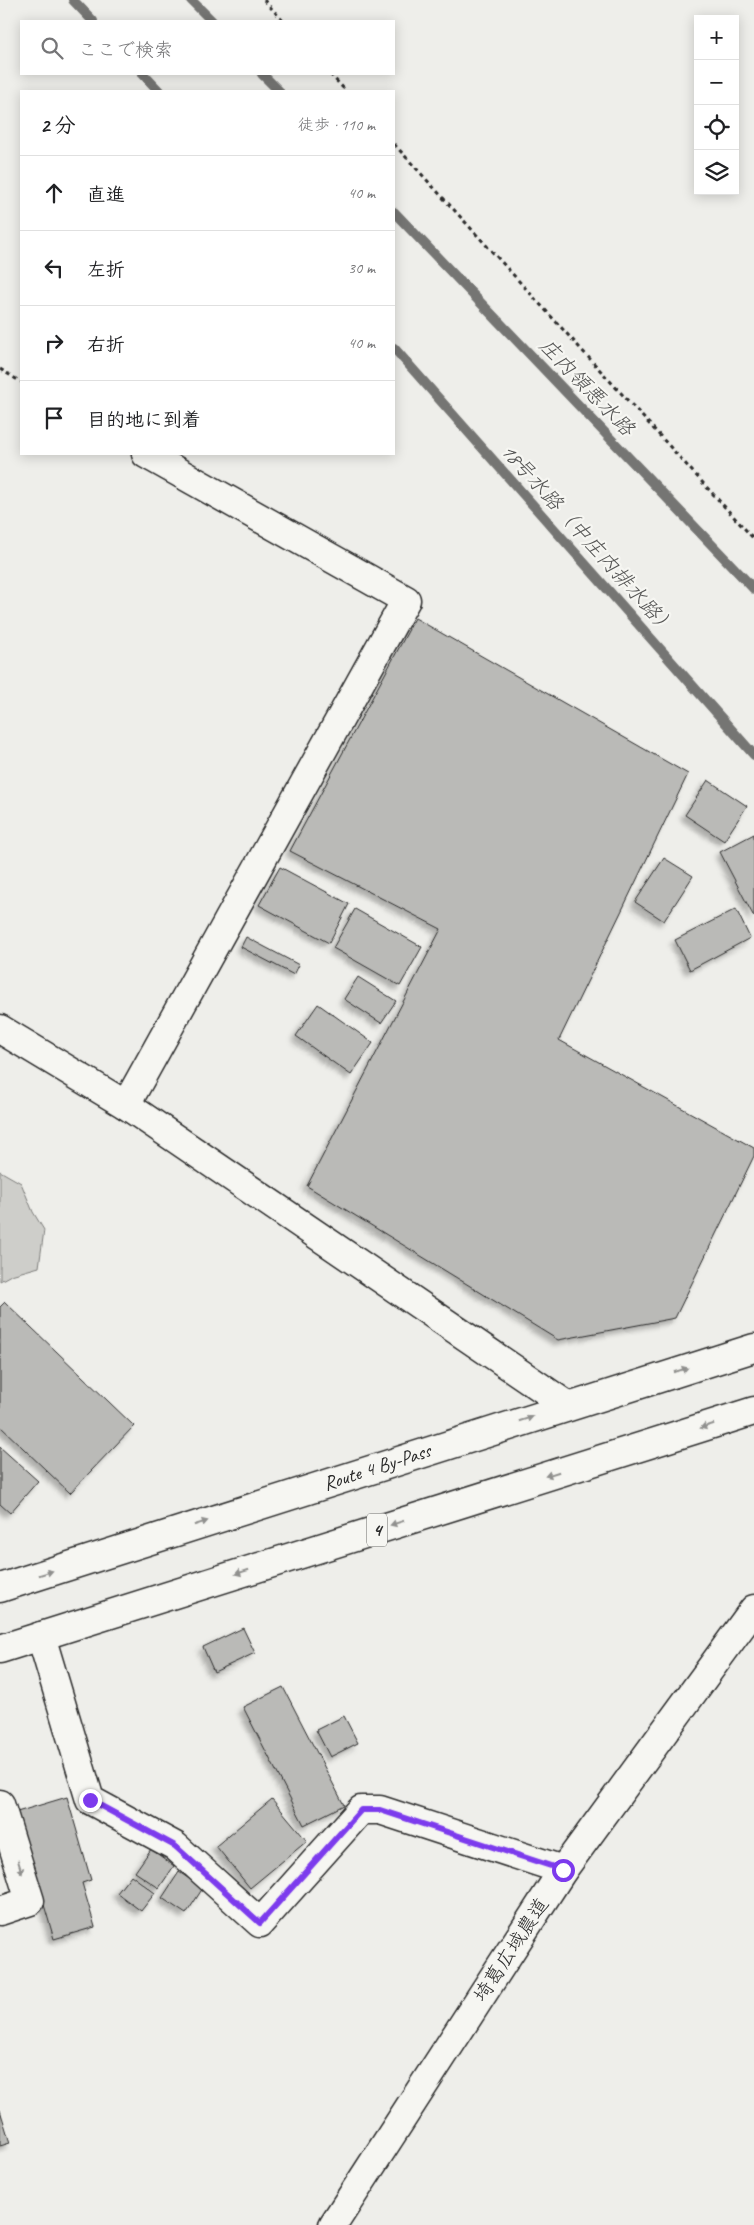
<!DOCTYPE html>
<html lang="ja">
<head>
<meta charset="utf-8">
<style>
	body { margin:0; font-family:Caveat,"Klee One",sans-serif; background:#f2f2f2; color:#202124 }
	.controls { position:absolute; right:15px; top:15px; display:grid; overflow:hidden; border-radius:0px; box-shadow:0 2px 12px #0003 }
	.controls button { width:45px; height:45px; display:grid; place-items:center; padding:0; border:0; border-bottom:1px solid #e0e0e0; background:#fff; color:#202124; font:25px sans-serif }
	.stop { position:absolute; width:15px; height:15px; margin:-11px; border:4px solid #7c3aed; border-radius:50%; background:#fff }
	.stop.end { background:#7c3aed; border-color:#fff; box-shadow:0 1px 5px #0008 }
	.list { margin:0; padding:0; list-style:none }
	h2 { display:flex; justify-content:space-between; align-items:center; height:65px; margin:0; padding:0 20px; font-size:21px }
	h2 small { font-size:16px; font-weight:400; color:#757577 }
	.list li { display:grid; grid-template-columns:32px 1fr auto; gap:15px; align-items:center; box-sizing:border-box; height:75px; padding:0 20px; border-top:1px solid #e0e0e0 }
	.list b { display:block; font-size:19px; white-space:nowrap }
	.list em { font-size:16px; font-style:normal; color:#757577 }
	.icon { flex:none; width:28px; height:28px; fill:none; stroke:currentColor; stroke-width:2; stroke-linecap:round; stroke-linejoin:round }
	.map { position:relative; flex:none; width:754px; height:2225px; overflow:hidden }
	.search { position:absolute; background:#fff; box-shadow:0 2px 12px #0003; left:20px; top:20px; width:375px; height:55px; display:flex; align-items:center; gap:12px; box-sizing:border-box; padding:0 18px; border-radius:0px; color:#757577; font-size:19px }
	.panel { position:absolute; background:#fff; box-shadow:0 2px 12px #0003; left:20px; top:90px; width:375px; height:365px; border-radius:0px }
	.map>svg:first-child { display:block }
	.green { fill:#cececa; stroke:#7c7c7a }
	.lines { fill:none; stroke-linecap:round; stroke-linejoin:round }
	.stream { stroke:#757573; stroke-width:10 }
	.building { fill:#babab7; stroke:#2b2b2b; filter:url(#shadow) }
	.minor-casing { stroke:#2b2b2b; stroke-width:31 }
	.highway-casing { stroke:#2b2b2b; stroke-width:31 }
	.path { stroke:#2b2b2b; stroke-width:3; stroke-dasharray:4 4; stroke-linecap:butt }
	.minor { stroke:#f6f6f2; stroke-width:28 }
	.highway { stroke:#f6f6f2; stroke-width:28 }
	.oneway { fill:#90908e }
	.route { stroke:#7c3aed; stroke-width:6 }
	.labels { text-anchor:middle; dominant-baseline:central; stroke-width:4.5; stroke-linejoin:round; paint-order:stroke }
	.shield { fill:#f6f6f2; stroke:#686867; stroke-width:1 }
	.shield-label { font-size:19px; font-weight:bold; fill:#2b2b2b }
	.street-label { font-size:20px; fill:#2b2b2b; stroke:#f6f6f2 }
	.water-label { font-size:21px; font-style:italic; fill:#565655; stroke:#f6f6f2 }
</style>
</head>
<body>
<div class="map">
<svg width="754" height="2225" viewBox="0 0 754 2225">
	<defs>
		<filter id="shadow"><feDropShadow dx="-4.5" dy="4.5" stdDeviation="2.5" flood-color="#0004"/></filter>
	</defs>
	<rect width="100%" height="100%" fill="#eeeeea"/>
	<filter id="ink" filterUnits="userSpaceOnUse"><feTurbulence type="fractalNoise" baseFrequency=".02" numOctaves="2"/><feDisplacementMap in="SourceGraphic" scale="10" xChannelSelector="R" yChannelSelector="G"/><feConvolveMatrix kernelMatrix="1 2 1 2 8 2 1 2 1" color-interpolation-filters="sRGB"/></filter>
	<g filter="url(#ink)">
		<!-- green -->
		<path class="green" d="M0 1171 21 1183 33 1212 44 1230 39 1267 11 1275 0 1281Z"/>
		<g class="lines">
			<!-- stream -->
			<g class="stream">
				<path d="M73 0 93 21"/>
				<path d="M191 0 212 21"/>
				<path d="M143 74 159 91"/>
				<path d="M262 74 279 91"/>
				<path d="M394 212 754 589"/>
				<path d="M394 348 754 755"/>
			</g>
		</g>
		<!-- building -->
		<g class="building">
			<path d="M415 618 688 774 559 1040 754 1148V1156L675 1318 558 1340 307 1186 441 929 290 851Z"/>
			<path d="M708 780 747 806 724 841 685 815Z"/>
			<path d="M754 834V917L720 852Z"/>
			<path d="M664 858 693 876 664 921 635 902Z"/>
			<path d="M280 867 349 904 329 943 259 905Z"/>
			<path d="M355 909 422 947 400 986 333 948Z"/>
			<path d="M736 909 750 938 690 970 675 940Z"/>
			<path d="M246 937 299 965 294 975 241 947Z"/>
			<path d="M358 977 396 1001 381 1023 344 999Z"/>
			<path d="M318 1004 373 1043 351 1075 296 1036Z"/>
			<path d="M5 1302 134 1426 70 1493 0 1426V1307Z"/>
			<path d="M0 1447 38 1481 10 1513 0 1504Z"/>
			<path d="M243 1628 255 1653 214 1672 203 1647Z"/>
			<path d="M283 1687 344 1805 304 1825 243 1707Z"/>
			<path d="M344 1716 358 1743 330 1757 316 1730Z"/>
			<path d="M67 1797 91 1880 82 1883 95 1927 54 1939 17 1812Z"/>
			<path d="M272 1799 307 1841 250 1888 216 1846Z"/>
			<path d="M151 1849 174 1866 159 1888 135 1872Z"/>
			<path d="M179 1872 203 1888 186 1914 162 1898Z"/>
			<path d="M131 1875 155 1893 141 1911 117 1893Z"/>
			<path d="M0 2110 10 2143 0 2146Z"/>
		</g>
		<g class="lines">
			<defs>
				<g id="minor">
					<path d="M0 1029 126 1105 568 1406"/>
					<path d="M126 1105 406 600 146 454"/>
					<path d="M41 1636 90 1800 175 1846 260 1923 361 1810H380L563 1870"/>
					<path d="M0 1804 30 1901 0 1911"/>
					<path d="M333 2225 563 1870 754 1609"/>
				</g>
				<g id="highway">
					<path d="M0 1588 754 1348"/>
					<path d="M0 1649 754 1411"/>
				</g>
			</defs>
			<!-- minor casing -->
			<use href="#minor" class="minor-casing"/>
			<!-- highway casing -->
			<use href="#highway" class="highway-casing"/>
			<!-- path -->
			<g class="path">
				<path d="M264 0 283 21"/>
				<path d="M330 74 346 91"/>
				<path d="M394 144 754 539"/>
				<path d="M0 369 21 382"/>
			</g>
			<!-- minor -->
			<use href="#minor" class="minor"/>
			<!-- highway -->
			<use href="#highway" class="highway"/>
		</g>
		<!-- one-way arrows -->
		<defs><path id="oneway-solid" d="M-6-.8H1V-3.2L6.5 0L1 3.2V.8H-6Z" transform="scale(1.25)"/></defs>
		<g class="oneway">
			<use href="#oneway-solid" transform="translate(681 1370) rotate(-18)"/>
			<use href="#oneway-solid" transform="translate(526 1419) rotate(-18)"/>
			<use href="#oneway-solid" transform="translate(707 1426) rotate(163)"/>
			<use href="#oneway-solid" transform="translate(552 1474) rotate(162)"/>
			<use href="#oneway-solid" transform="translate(201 1523) rotate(-18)"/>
			<use href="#oneway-solid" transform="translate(397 1523) rotate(162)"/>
			<use href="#oneway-solid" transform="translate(242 1572) rotate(162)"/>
			<use href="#oneway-solid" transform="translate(46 1573) rotate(-18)"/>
			<use href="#oneway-solid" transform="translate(20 1867) rotate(73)"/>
		</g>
	</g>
	<g class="lines" filter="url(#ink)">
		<!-- route -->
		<path class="route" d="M90 1800 175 1846 260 1923 361 1810H380L563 1870"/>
	</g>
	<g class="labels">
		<!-- shield labels -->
		<rect class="shield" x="367" y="1513.5" width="20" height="33" rx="4"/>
		<g class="shield-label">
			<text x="377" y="1530">4</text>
		</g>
		<!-- street labels -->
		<g class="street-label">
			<text transform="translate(377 1467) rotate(-18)">Route 4 By-Pass</text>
			<text transform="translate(511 1950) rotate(-57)">埼葛広域農道</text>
		</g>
		<!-- water labels -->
		<g class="water-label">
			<text transform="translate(587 387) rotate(46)">庄内領悪水路</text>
			<text transform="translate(588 539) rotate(48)">18号水路（中庄内排水路）</text>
		</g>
	</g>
</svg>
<div class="controls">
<button>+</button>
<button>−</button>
<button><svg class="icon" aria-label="locate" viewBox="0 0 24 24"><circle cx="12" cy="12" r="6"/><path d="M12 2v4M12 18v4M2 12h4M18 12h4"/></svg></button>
<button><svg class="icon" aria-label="layers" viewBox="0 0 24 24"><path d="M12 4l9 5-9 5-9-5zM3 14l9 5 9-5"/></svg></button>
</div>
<div class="stop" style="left:563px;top:1870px"></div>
<div class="stop end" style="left:90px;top:1800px"></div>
<div class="search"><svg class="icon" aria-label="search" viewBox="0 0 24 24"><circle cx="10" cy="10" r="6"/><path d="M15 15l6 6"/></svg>ここで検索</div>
<section class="panel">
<h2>2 分<small>徒歩 · 110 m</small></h2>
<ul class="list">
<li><svg class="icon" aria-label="ahead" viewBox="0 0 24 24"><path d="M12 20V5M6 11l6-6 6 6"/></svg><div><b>直進</b></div><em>40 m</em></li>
<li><svg class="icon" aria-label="left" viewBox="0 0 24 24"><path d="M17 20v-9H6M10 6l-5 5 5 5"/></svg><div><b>左折</b></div><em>30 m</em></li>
<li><svg class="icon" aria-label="right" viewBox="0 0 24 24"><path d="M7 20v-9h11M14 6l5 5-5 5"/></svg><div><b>右折</b></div><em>40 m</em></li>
<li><svg class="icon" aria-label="arrive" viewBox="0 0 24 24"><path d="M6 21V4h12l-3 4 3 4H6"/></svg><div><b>目的地に到着</b></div></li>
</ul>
</section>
</div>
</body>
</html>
